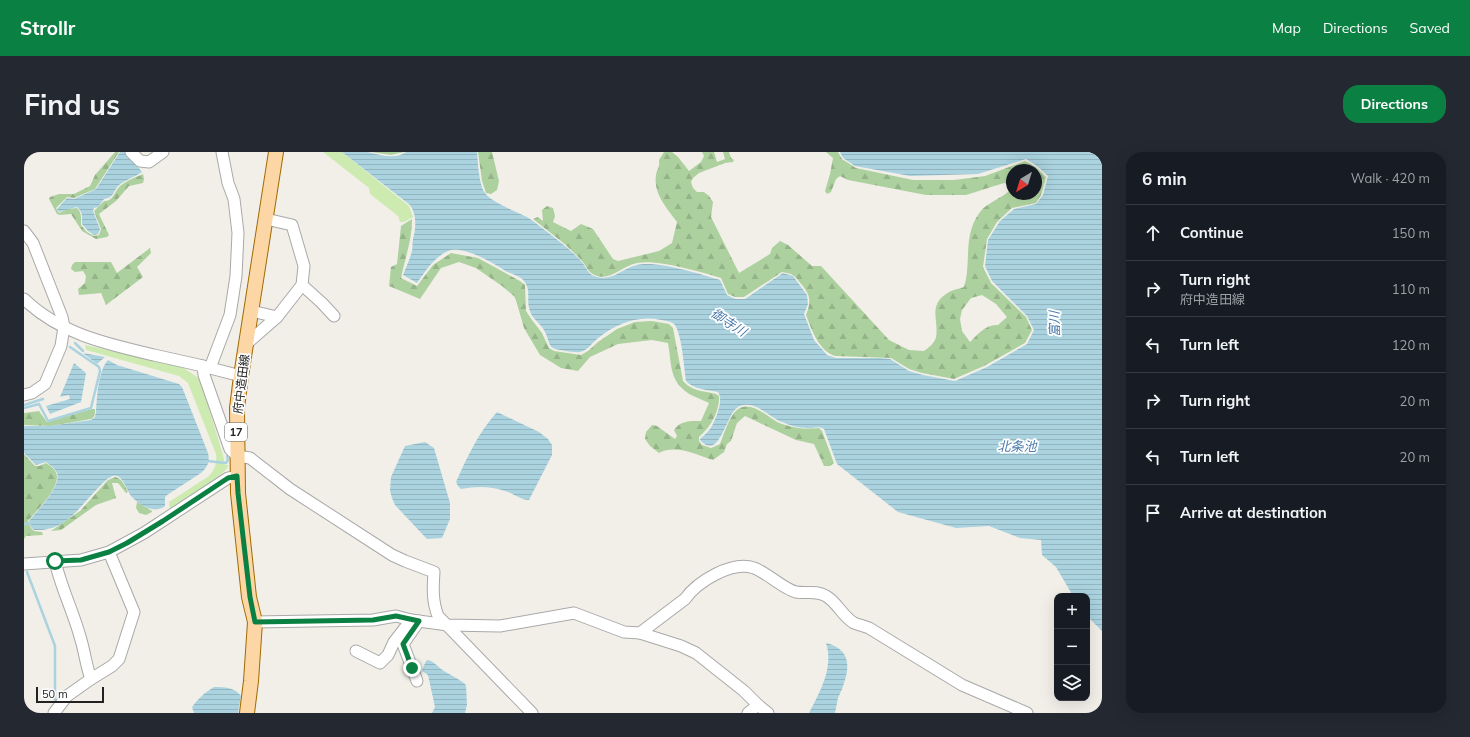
<!DOCTYPE html>
<html lang="en">
<head>
<meta charset="utf-8">
<style>
	body { margin:0; font-family:Mulish,"Noto Sans JP",sans-serif; background:#242831; color:#f1f3f6 }
	.controls { position:absolute; right:12px; bottom:12px; display:grid; overflow:hidden; border-radius:8px; box-shadow:0 4px 16px #0002 }
	.controls button { width:36px; height:36px; display:grid; place-items:center; padding:0; border:0; border-bottom:1px solid #363941; background:#171b24; color:#f1f3f6; font:20px sans-serif }
	.compass { position:absolute; left:982px; top:12px; width:36px; height:36px; border-radius:50%; background:#171b24; box-shadow:0 4px 16px #0002; rotate:218deg }
	.scale { position:absolute; left:12px; bottom:10px; width:68px; box-sizing:border-box; padding-left:4px; border:2px solid #222; border-top:0; font-size:11px; line-height:14px; white-space:nowrap; color:#222; -webkit-text-stroke:3px #fff; paint-order:stroke }
	.stop { position:absolute; width:12px; height:12px; margin:-9px; border:3px solid #0b8043; border-radius:50%; background:#fff }
	.stop.end { background:#0b8043; border-color:#fff; box-shadow:0 1px 4px #0008 }
	.list { margin:0; padding:0; list-style:none }
	h2 { display:flex; justify-content:space-between; align-items:center; height:52px; margin:0; padding:0 16px; font-size:17px }
	h2 small { font-size:13px; font-weight:400; color:#9ea1a6 }
	.list li { display:grid; grid-template-columns:26px 1fr auto; gap:12px; align-items:center; box-sizing:border-box; height:56px; padding:0 16px; border-top:1px solid #363941 }
	.list b { display:block; font-size:15px; white-space:nowrap }
	.list p { margin:0; font-size:13px; white-space:nowrap; color:#9ea1a6 }
	.list em { font-size:13px; font-style:normal; color:#9ea1a6 }
	.icon { flex:none; width:22px; height:22px; fill:none; stroke:currentColor; stroke-width:2; stroke-linecap:round; stroke-linejoin:round }
	.map { position:relative; flex:none; width:1078px; height:561px; overflow:hidden; border-radius:16px }
	header { display:flex; align-items:center; gap:24px; box-sizing:border-box; height:56px; padding:0 20px; background:#0b8043; color:#fff }
	header strong { font-size:19px }
	nav { display:flex; gap:22px; margin-inline-start:auto; font-size:14px }
	.intro { display:flex; align-items:center; justify-content:space-between; box-sizing:border-box; height:96px; padding:0 24px }
	h1 { margin:0; font-size:28px }
	.button { padding:10px 18px; border-radius:16px; background:#0b8043; color:#fff; font-size:14px; font-weight:700 }
	main { display:flex; gap:24px; padding:0 24px }
	aside { flex:1; background:#171b24; border-radius:16px; box-shadow:0 4px 16px #0002 }
	.map>svg:first-child { display:block }
	.grass { fill:#cdebb0 }
	.forest { fill:url(#forest-firs); fill-rule:evenodd }
	.water { fill:url(#water-rules) }
	.lines { fill:none; stroke-linecap:round; stroke-linejoin:round }
	.stream { stroke:#aad3df; stroke-width:2.5 }
	.minor-casing { stroke:#a9a9a9; stroke-width:13 }
	.major-casing { stroke:#a06b00; stroke-width:16 }
	.minor { stroke:#fff; stroke-width:11 }
	.major { stroke:#fcd6a4; stroke-width:14 }
	.route { stroke:#0b8043; stroke-width:5 }
	.labels { text-anchor:middle; dominant-baseline:central; stroke-width:3.5; stroke-linejoin:round; paint-order:stroke }
	.shield { fill:#fff; stroke:#646464; stroke-width:1 }
	.shield-label { font-size:11px; font-weight:bold; fill:#222 }
	.street-label { font-size:12px; fill:#222; stroke:#fff }
	.water-label { font-size:13px; font-style:italic; fill:#4a7aab; stroke:#fff }
</style>
</head>
<body>
<header>
<strong>Strollr</strong>
<nav><a>Map</a><a>Directions</a><a>Saved</a></nav>
</header>
<div class="intro"><h1>Find us</h1><a class="button">Directions</a></div>
<main>
<div class="map">
<svg width="1078" height="561" viewBox="0 0 1078 561">
	<defs>
		<pattern id="forest-firs" width="22" height="20" patternUnits="userSpaceOnUse"><rect width="22" height="20" fill="#add19e"/><path d="M5 1l3.5 6h-7zM16 11l3.5 6h-7z" fill="#95b388"/></pattern>
		<pattern id="water-rules" width="6" height="5" patternUnits="userSpaceOnUse"><rect width="6" height="5" fill="#aad3df"/><path d="M0 2.5h6" fill="none" stroke="#92b5bf"/></pattern>
	</defs>
	<rect width="100%" height="100%" fill="#f2efe9"/>
	<!-- grass -->
	<g class="grass">
		<path d="M299 0H318L385 54 389 65 380 70H376L374 64 346 42 345 36Z"/>
		<path d="M61 193 158 215 176 227 199 303 201 313H204V315L195 325 146 358 145 350 185 324C191 317 193 311 192 302L164 231 155 224 62 198Z"/>
	</g>
	<!-- forest -->
	<g class="forest">
		<path d="M91 0H95L71 37 50 46 43 45 32 56 35 61 44 57 53 56C58 61 57 66 57 73L63 80 70 84 75 83 77 77 70 59 80 49C90 49 90 40 96 34 102 29 112 25 119 22L120 27 119 31 105 34 92 49 75 62 85 83 83 85 72 87 58 79 47 62 36 63 33 62 25 47 26 45 35 42H50L66 34 71 23Z"/>
		<path d="M347 0H380L367 3Z"/>
		<path d="M454 0H468L475 29 473 38 467 42 462 41 458 29Z"/>
		<path d="M640 0H648L654 5 665 19 677 10 680 4 678 0H690L693 10 701 7 699 0H705L707 6 710 8 709 10 701 11 675 21 669 26 667 30 669 36 673 40H680L685 44 689 50 687 65 715 121 746 102 748 96 756 89 764 93 788 114H797L865 188 885 198 900 199C904 196 911 191 912 185 915 169 904 154 922 142 927 138 934 137 940 135 948 110 938 84 956 60 963 50 980 46 988 36V42H1012V18H988V36L986 33 980 31 942 43H902L824 28 816 24 812 27 807 40 803 42 801 39 806 22 809 6 802 0H814L818 7 832 16 889 28H930L961 24 1001 9 1012 15 1022 25 1017 43 1012 51 988 56 973 70 963 87 959 115 967 131 1002 165 1008 178 1001 191 960 214 930 227 898 221 885 217 867 206 811 204C794 198 788 178 782 163 787 150 787 144 778 133 771 124 770 122 758 120L720 145H711L704 142 697 126C677 120 633 107 613 111 598 114 588 128 573 124 564 121 563 115 558 109 544 93 525 80 509 67L514 65 519 69 518 58 523 54 529 56 531 64 529 70 547 79 557 72 569 77 589 107 594 109 635 99 648 91 653 70C642 55 629 41 632 23 633 16 636 16 635 8ZM958 143 972 152 983 165 974 173C962 172 954 182 946 190L938 179 936 167 938 158 947 146Z"/>
		<path d="M388 67C388 89 381 106 377 126L393 134 409 113 427 101 454 106 496 129 501 133 502 159 508 168 518 181 525 196 530 199 557 203 564 199 574 190 593 177 611 170 628 169 645 172 649 176 659 229C667 239 680 239 692 242L695 244C696 259 686 276 675 285V289L678 293 687 296 696 292C700 282 705 264 714 257 729 247 747 269 758 272 771 276 781 278 795 276L798 279 810 311 806 314H800L790 292 772 288 721 264 713 271 707 289 703 292 700 300 689 308C672 303 652 292 635 301L626 294 621 287 622 280 628 273 633 274 651 287 653 284 650 278C657 268 666 269 677 269L685 251C679 248 673 246 667 243 645 230 648 214 644 191L628 188 594 192 566 205 554 219 537 216 516 203 500 176 491 145 478 134 452 116 435 110 417 116 396 147 365 134 367 115 373 112 377 74Z"/>
		<path d="M126 96 127 101 113 115 119 125 82 153 77 141 55 143 54 137 61 131 62 124 59 119 51 120 47 117 48 113 51 110H87L93 121Z"/>
		<path d="M68 257H71C71 262 71 264 67 267L27 274 0 273V261L15 259 23 270Z"/>
		<path d="M0 302 11 314H15L22 311C27 314 33 318 33 325 33 339 13 358 4 369L7 376 10 379 18 380 19 383 2 384 0 387Z"/>
		<path d="M91 325C98 326 101 334 104 340L102 341 94 331H88L92 346 72 353 37 378 27 379 56 359 84 328Z"/>
		<path d="M113 350 128 359V360L122 363 115 361 112 356Z"/>
	</g>
	<!-- water -->
	<g class="water">
		<path d="M96 0H102L118 20C112 24 100 29 95 33 89 39 90 46 80 47L74 55 70 56 69 59 76 77 74 82 70 83 64 79 58 72C58 65 59 60 53 55L35 60 33 57 43 46 50 47 72 37Z"/>
		<path d="M318 0C327 0 337 0 344 0 356 3 371 8 382 0H453C454 11 455 33 461 41 467 50 493 60 503 65 508 68 513 72 518 76 531 86 546 97 557 109 563 116 564 123 573 125 589 129 599 116 613 113 632 108 677 122 696 128L703 143 711 147H721L759 121 769 124 783 143 784 152 780 162 790 188 803 203 812 206H856L866 207 885 219 899 223 931 229 963 215 1003 192 1010 178 1003 164 968 129 961 114 964 88 976 69 990 57 1012 52 1019 43 1024 24 1013 14 1002 7 954 22 886 24 831 14 819 6 816 0H1078V479L1063 464V444H1049L1032 415 1018 403 1017 388 996 386 965 374 932 376 874 360 813 312 800 277C794 273 789 277 782 276 775 276 765 273 758 270 746 266 730 246 714 255 701 263 696 310 676 288L677 286C681 283 685 279 688 274 692 266 700 248 694 240 683 238 669 237 662 229 660 215 658 184 651 173 648 169 642 169 637 168 613 163 592 172 573 187 568 191 563 199 556 200 552 201 533 198 529 196 524 193 524 185 521 180 517 171 507 167 505 156 503 148 506 139 502 132 498 123 487 123 480 118 468 110 438 93 424 99 410 105 401 120 393 131L379 123C382 115 386 107 388 99 389 95 388 91 389 87 392 76 393 63 386 53Z"/>
		<path d="M59 201 81 205 73 212Z"/>
		<path d="M84 208 93 213 155 232 158 235 184 301C186 309 184 315 177 321L143 343 141 345V354C131 362 116 354 108 345 103 340 99 321 89 324 83 326 79 331 74 336 55 355 42 380 10 378L7 375 5 369C13 359 38 334 33 321 31 316 26 313 22 310L12 313 0 301V274H26L67 268 71 265 72 260C73 245 74 219 84 208Z"/>
		<path d="M50 211 62 221 57 250 26 262 22 254 46 247 45 243 36 245Z"/>
		<path d="M473 260 515 280 524 287 528 293V303L505 348C497 348 489 341 481 339 467 334 452 334 437 337L434 334 432 330C443 305 455 280 473 260Z"/>
		<path d="M401 290 410 296 426 351V367L418 386 403 387 371 353 368 346 366 339 367 325 381 294Z"/>
		<path d="M802 491C824 496 827 512 820 531 819 536 816 541 814 546 813 551 812 556 811 561H785C796 540 810 515 802 491Z"/>
		<path d="M403 508C410 509 412 513 417 517 425 523 435 526 442 533L443 553 441 561H408L411 555 404 523 398 519 401 511Z"/>
		<path d="M190 535C201 535 210 535 217 544L214 561H170L168 555C174 547 180 541 190 535Z"/>
	</g>
	<g class="lines">
		<!-- stream -->
		<g class="stream">
			<path d="M51 191 59 199"/>
			<path d="M0 253 19 247"/>
			<path d="M0 256 15 252 24 269 67 256 76 219 75 215 46 195"/>
			<path d="M183 309 202 311 204 308 203 304"/>
			<path d="M0 372 9 371"/>
			<path d="M3 420 31 494V551"/>
		</g>
		<defs>
			<g id="minor">
				<path d="M107 0 116 9 125 10 139 0"/>
				<path d="M242 67 268 73 280 114 278 133 253 165"/>
				<path d="M0 79 9 91 38 165 40 175 37 194 21 232 8 241 0 243"/>
				<path d="M278 133 298 151 310 164"/>
				<path d="M0 147C36 182 83 192 130 203 159 209 188 216 217 224"/>
				<path d="M221 193 253 165 227 159"/>
				<path d="M179 214 180 223 206 297 213 304 226 306 266 337 368 403 381 409 410 420C409 435 408 449 414 464L508 561"/>
				<path d="M186 216 206 163 212 124 214 81 210 47 204 31 198 0"/>
				<path d="M31 409C37 436 50 461 57 488 61 501 62 514 67 527"/>
				<path d="M0 412 57 408 85 400 120 381 204 326 213 324"/>
				<path d="M231 470 349 468 372 464 387 468 424 473 476 474 550 461 600 480 616 481 661 447C673 430 708 408 730 416 742 420 761 438 772 440 782 442 792 438 802 444 813 450 819 465 830 471 835 473 840 474 845 476L938 533 1003 561"/>
				<path d="M616 481 657 494 672 501 720 539 734 553 744 561"/>
				<path d="M332 499 356 511 364 503 370 490 387 468"/>
				<path d="M393 529 379 492 395 469"/>
				<path d="M30 561 43 544 67 527 88 514 95 507 110 460 85 400"/>
				<path d="M724 561 734 553"/>
			</g>
			<path id="major" d="M223 561 227 529 231 470 225 445 214 341 213 256 217 224 252 0"/>
		</defs>
		<!-- minor casing -->
		<use href="#minor" class="minor-casing"/>
		<!-- major casing -->
		<use href="#major" class="major-casing"/>
		<!-- minor -->
		<use href="#minor" class="minor"/>
		<!-- major -->
		<use href="#major" class="major"/>
	</g>
	<g class="lines">
		<!-- route -->
		<path class="route" d="M31 409 57 408 85 400 103 391 139 369 204 326 213 324 214 341 226 445 231 470 349 468 372 464 395 469 379 492 388 516"/>
	</g>
	<g class="labels">
		<!-- shield labels -->
		<rect class="shield" x="201" y="271" width="22" height="18" rx="3"/>
		<g class="shield-label">
			<text x="212" y="280">17</text>
		</g>
		<!-- street labels -->
		<g class="street-label">
			<text transform="translate(217 232) rotate(-83)">府中造田線</text>
		</g>
		<!-- water labels -->
		<g class="water-label">
			<text transform="translate(705 170) rotate(33)">御寺川</text>
			<text transform="translate(1030 172) rotate(-91)">富川</text>
			<text x="993" y="294">北条池</text>
		</g>
	</g>
</svg>
<div class="controls">
<button>+</button>
<button>−</button>
<button><svg class="icon" aria-label="layers" viewBox="0 0 24 24"><path d="M12 4l9 5-9 5-9-5zM3 14l9 5 9-5"/></svg></button>
</div>
<svg class="compass" viewBox="-18 -18 36 36"><path d="M0-13l5 13h-10z" fill="#e53935"/><path d="M0 13l5-13h-10z" fill="#9ea1a6"/></svg>
<div class="scale">50 m</div>
<div class="stop" style="left:31px;top:409px"></div>
<div class="stop end" style="left:388px;top:516px"></div>
</div>
<aside>
<h2>6 min<small>Walk · 420 m</small></h2>
<ul class="list">
<li><svg class="icon" aria-label="ahead" viewBox="0 0 24 24"><path d="M12 20V5M6 11l6-6 6 6"/></svg><div><b>Continue</b></div><em>150 m</em></li>
<li><svg class="icon" aria-label="right" viewBox="0 0 24 24"><path d="M7 20v-9h11M14 6l5 5-5 5"/></svg><div><b>Turn right</b><p>府中造田線</p></div><em>110 m</em></li>
<li><svg class="icon" aria-label="left" viewBox="0 0 24 24"><path d="M17 20v-9H6M10 6l-5 5 5 5"/></svg><div><b>Turn left</b></div><em>120 m</em></li>
<li><svg class="icon" aria-label="right" viewBox="0 0 24 24"><path d="M7 20v-9h11M14 6l5 5-5 5"/></svg><div><b>Turn right</b></div><em>20 m</em></li>
<li><svg class="icon" aria-label="left" viewBox="0 0 24 24"><path d="M17 20v-9H6M10 6l-5 5 5 5"/></svg><div><b>Turn left</b></div><em>20 m</em></li>
<li><svg class="icon" aria-label="arrive" viewBox="0 0 24 24"><path d="M6 21V4h12l-3 4 3 4H6"/></svg><div><b>Arrive at destination</b></div></li>
</ul>
</aside>
</main>
</body>
</html>
